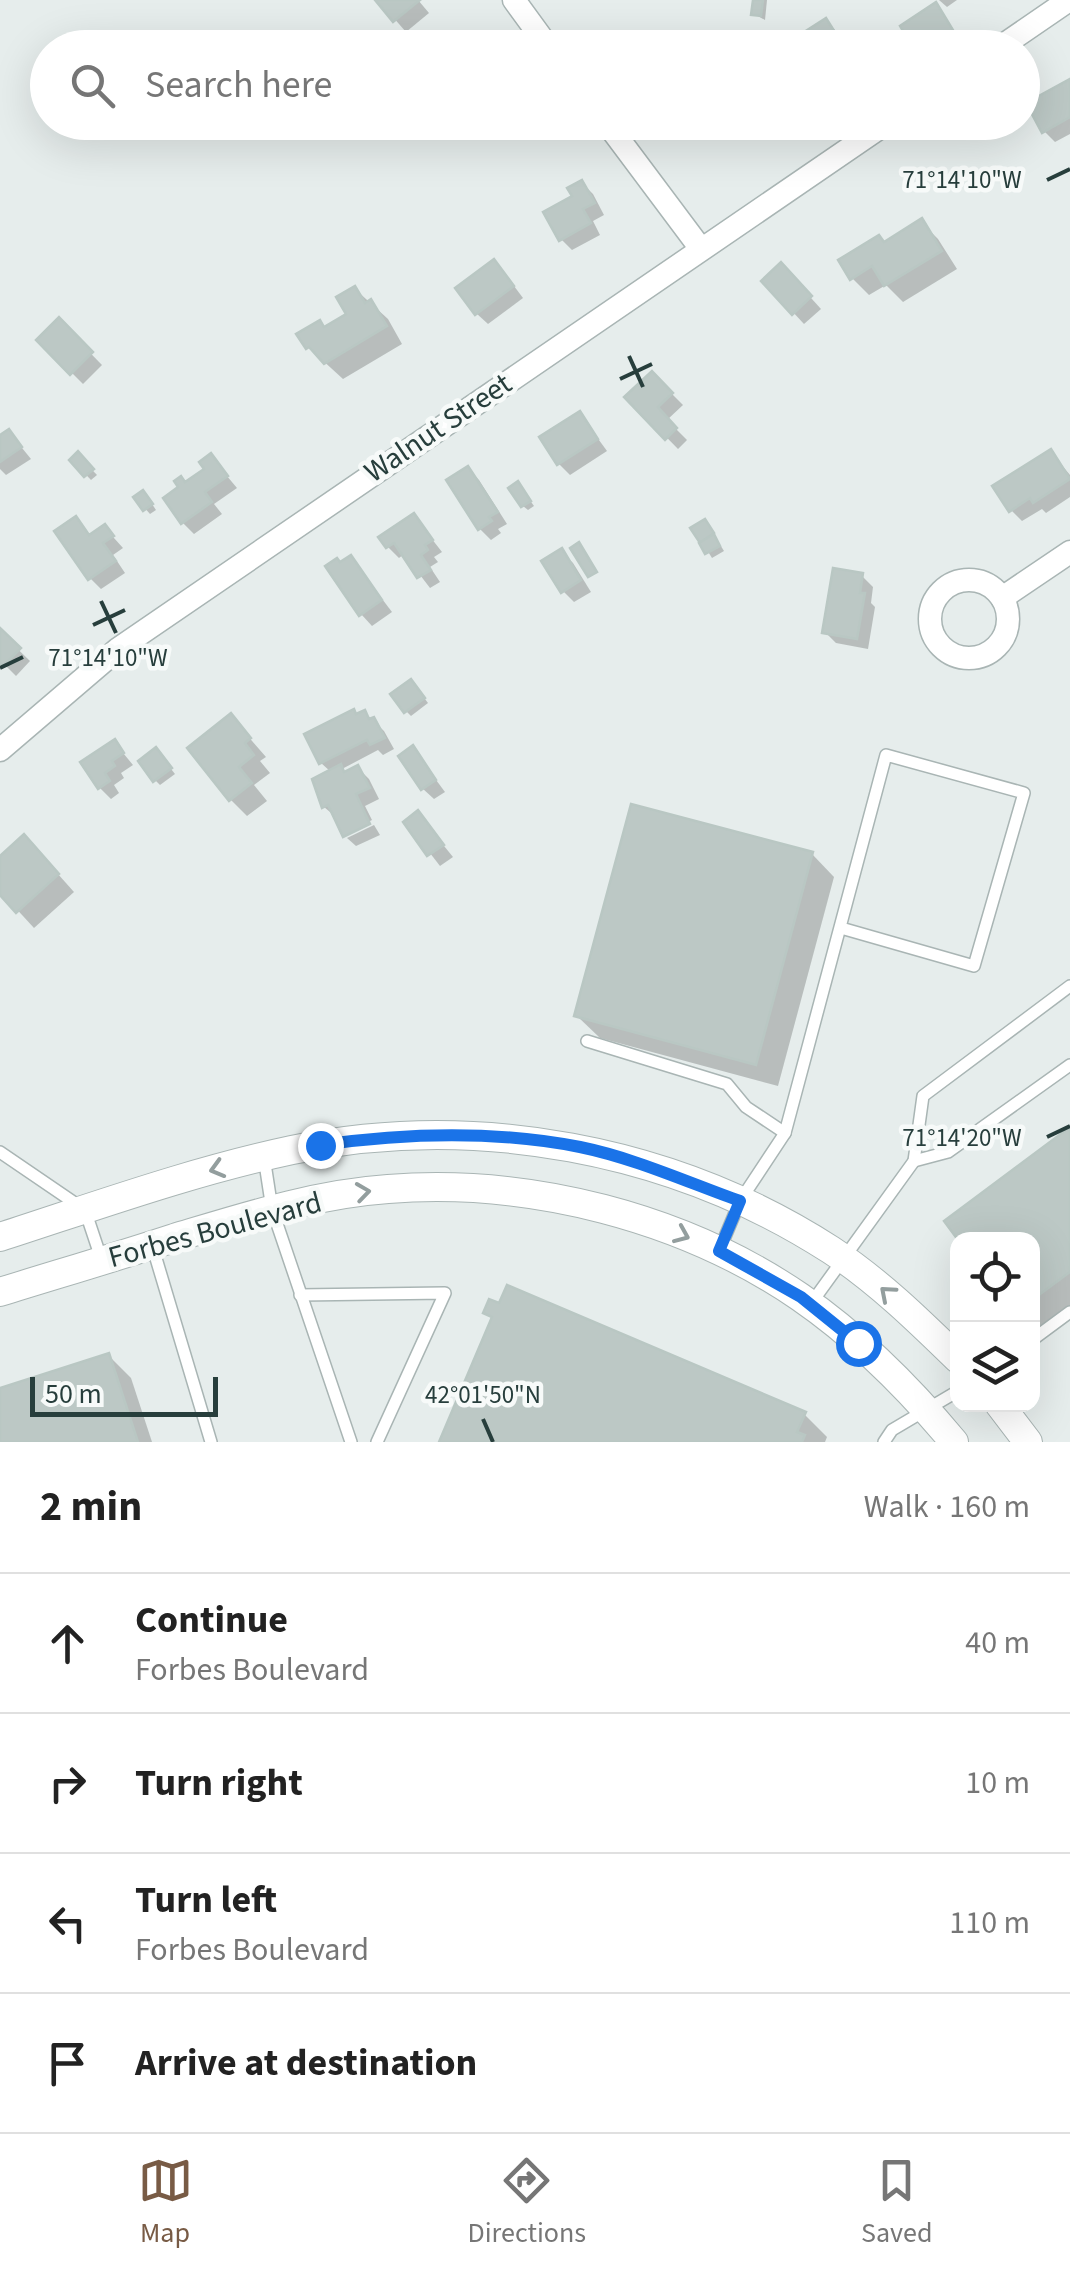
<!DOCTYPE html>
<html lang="en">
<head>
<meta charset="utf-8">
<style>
	body { margin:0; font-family:"Source Sans 3",sans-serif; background:#f6f6f6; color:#222 }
	.controls { position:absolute; right:30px; bottom:30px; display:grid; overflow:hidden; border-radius:20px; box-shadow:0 10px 40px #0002 }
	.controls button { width:90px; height:90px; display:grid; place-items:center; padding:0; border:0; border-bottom:2px solid #e0e0e0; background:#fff; color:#222; font:50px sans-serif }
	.scale { position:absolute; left:30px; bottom:25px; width:188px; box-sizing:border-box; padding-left:10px; border:5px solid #273e3c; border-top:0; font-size:28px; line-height:35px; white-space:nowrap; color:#273e3c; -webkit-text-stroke:8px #f7faf9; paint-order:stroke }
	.stop { position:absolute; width:30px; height:30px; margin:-22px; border:8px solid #1a73e8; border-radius:50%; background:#fff }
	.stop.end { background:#1a73e8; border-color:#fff; box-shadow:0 2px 10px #0008 }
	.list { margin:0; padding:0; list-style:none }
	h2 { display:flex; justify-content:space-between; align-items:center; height:130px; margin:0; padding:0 40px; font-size:42px }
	h2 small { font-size:32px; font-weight:400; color:#767676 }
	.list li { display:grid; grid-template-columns:65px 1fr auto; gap:30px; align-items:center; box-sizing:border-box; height:140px; padding:0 40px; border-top:2px solid #e0e0e0 }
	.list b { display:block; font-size:38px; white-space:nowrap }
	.list p { margin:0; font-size:32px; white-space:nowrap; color:#767676 }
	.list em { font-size:32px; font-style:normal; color:#767676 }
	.icon { flex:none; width:55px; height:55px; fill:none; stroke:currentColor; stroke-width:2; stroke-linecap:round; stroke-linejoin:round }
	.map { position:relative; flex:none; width:1070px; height:1442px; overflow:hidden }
	.search { position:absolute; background:#fff; box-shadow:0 10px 40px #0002; left:30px; right:30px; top:30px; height:110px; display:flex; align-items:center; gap:25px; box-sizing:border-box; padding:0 35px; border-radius:55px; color:#767676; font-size:38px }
	.sheet { height:690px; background:#fff }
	nav { display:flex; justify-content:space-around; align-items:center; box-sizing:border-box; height:140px; border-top:2px solid #e0e0e0; background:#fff; font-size:28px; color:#767676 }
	nav a { display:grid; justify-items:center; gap:5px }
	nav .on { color:#785b45 }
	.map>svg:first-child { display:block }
	.shadow { fill:#0003 }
	.building { fill:#bcc8c5; stroke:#b9c7c3; stroke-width:2.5 }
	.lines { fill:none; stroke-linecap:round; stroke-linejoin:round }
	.service-casing { stroke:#a9b5b4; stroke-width:14 }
	.minor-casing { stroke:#a9b5b4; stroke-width:25 }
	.tertiary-casing { stroke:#a9b5b4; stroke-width:30 }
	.service { stroke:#fff; stroke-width:11 }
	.minor { stroke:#fff; stroke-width:22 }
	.tertiary { stroke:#fff; stroke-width:28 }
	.oneway { stroke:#939e9e }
	.route { stroke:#1a73e8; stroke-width:12 }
	.ticks { fill:none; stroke:#273e3c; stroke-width:4 }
	.labels { text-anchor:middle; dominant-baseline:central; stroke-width:9; stroke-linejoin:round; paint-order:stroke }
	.street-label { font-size:30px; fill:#273e3c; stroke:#f7faf9 }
	.ticks-label { font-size:25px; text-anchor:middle; fill:#273e3c; stroke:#f7faf9; stroke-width:9; stroke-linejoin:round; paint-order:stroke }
</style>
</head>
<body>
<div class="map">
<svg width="1070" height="1442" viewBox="0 0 1070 1442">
	<rect width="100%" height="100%" fill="#e6edec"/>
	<!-- shadow -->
	<g class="shadow">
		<path d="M378 0H418L429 13 406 32Z"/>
		<path d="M755 0H767L765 20 754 14Z"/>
		<path d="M939 0H957L947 7Z"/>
		<path d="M935 6 962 42 953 48H916Z"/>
		<path d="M826 21 843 38 849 48H804Z"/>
		<path d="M1070 82V134L1055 142 1044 131Z"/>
		<path d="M489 122H510L496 130Z"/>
		<path d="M704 122H722L711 130Z"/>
		<path d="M582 183 593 194 604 215 593 221 600 235 572 250 561 239Z"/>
		<path d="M921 222 938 239 957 269 903 302 886 285 869 295 852 278 885 244Z"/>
		<path d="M505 274 523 298 488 324 476 313Z"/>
		<path d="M792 277 821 309 804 324 764 281Z"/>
		<path d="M355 289 388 319 402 344 343 379 308 347 349 315Z"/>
		<path d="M59 321 102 365 83 384 39 340Z"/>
		<path d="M652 374 683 405 667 420 687 440 678 449 628 398Z"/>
		<path d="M580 414 607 451 570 475 559 464Z"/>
		<path d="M9 432 31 459 6 475 0 469V438Z"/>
		<path d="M1051 452 1070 475V497L1046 513 1042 509 1022 521 1011 510Z"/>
		<path d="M78 455 97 475 91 480 72 460Z"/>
		<path d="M211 457 237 488 214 504 222 514 194 534 183 523 182 488 208 469Z"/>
		<path d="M468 469 479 480 507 524 498 529 501 533 491 540 480 529Z"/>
		<path d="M522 489 534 506 528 510 523 506Z"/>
		<path d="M136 498H148L156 510 150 514Z"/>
		<path d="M414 516 442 552 434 557 438 562 430 567 440 582 430 588 404 554 399 558 388 547Z"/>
		<path d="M76 519 91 537 105 528 123 548 113 555 125 573 101 589 90 578Z"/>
		<path d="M709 527 724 551 712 558 694 529Z"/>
		<path d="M562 552 573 563 591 592 574 602 563 591Z"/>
		<path d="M351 558 392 612 372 626 361 614 340 565Z"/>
		<path d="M862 576 873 587 871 603 875 607 868 649 836 643 825 632Z"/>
		<path d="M0 632 30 661 16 676 0 660Z"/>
		<path d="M416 687 428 703 411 716 406 711Z"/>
		<path d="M365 713 384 731 394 749 383 755 378 750 342 769 346 774 358 768 369 779 379 799 365 806 372 820 346 833V836L336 817 324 807 331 772 321 763 357 716Z"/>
		<path d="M231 717 266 757 260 761 270 773 254 785 267 801 247 816 230 799Z"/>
		<path d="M114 742 133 765 121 773 124 778 114 785 119 793 111 799 100 788Z"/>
		<path d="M413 749 445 792 434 799 422 788Z"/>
		<path d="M160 755 175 774 160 785 155 780Z"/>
		<path d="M418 814 453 857 440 866 406 822Z"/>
		<path d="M374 825 380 835 356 846 347 838Z"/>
		<path d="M812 854 834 877 778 1086 600 1038 577 1016Z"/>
		<path d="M41 855 74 892 34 928 0 891V859Z"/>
		<path d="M1070 1130V1311L1038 1335 1032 1329V1240Z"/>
		<path d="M486 1312 804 1414 827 1437 825 1442H442L494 1320Z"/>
		<path d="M109 1356 131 1378 152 1442H0V1390Z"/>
	</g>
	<!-- building -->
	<g class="building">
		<path d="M375 0H420L393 22Z"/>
		<path d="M753 0H763L761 16 751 15Z"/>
		<path d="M936 2 953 30 925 48H913L900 26Z"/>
		<path d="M826 18 841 42 832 48H801L795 38Z"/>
		<path d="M291 32 304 45 279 48 277 45Z"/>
		<path d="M1070 79V117L1042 133 1026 103Z"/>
		<path d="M582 180 595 203 583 209 591 223 559 241 543 212 572 196 567 188Z"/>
		<path d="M922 218 942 251 884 286 872 266 850 280 838 260 879 235 884 242Z"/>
		<path d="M494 259 514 286 475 315 455 288Z"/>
		<path d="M781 262 812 296 792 315 761 281Z"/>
		<path d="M355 286 365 303 371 299 387 326 324 364 309 347 306 349 296 334 320 320 324 327 346 314 336 297Z"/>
		<path d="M59 317 93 352 70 375 36 340Z"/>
		<path d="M652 371 673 393 658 407 677 428 665 440 624 397Z"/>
		<path d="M580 411 598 439 557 465 539 437Z"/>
		<path d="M9 429 22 447 0 462V435Z"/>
		<path d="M1051 449 1070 479 1033 503 1030 498 1009 512 992 486Z"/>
		<path d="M78 451 94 469 84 477 69 460Z"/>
		<path d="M211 453 228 476 205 492 212 502 181 524 163 498 178 487 174 481 181 476 185 482 204 469 199 462Z"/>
		<path d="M468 466 498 512 489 517 492 521 478 530 446 480Z"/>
		<path d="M518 481 531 501 521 507 508 488Z"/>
		<path d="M143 490 153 504 143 511 133 497Z"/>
		<path d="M414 513 433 540 425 545 428 550 421 555 431 570 417 578 394 543 386 548 378 537Z"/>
		<path d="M76 516 89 535 105 524 114 536 103 543 116 561 88 580 54 531Z"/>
		<path d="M705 519 714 533 700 543 690 528Z"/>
		<path d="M714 534 720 546 705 554 699 543Z"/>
		<path d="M579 542 597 572 588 577 570 548Z"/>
		<path d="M562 548 581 580 561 593 541 561Z"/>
		<path d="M351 555 382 600 359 616 325 566 337 558 340 562Z"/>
		<path d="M833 568 863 573 860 593H865L857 639 822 633Z"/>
		<path d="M0 628 21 648 3 666 0 663Z"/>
		<path d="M411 679 425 698 404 713 390 694Z"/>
		<path d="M354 709 356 714 365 710 369 719 374 717 385 738 370 745 367 740 319 764 304 734Z"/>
		<path d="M231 713 251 738 245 743 254 755 239 767 252 783 229 801 187 748Z"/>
		<path d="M115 739 124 753 112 761 115 766 105 773 110 781 98 789 80 762Z"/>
		<path d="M413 745 436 780 421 790 398 756Z"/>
		<path d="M156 747 172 768 153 782 138 761Z"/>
		<path d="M341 764 344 772 358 765 370 788 356 794 370 824 343 837 328 805 322 808 312 779Z"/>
		<path d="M631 804 813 852 756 1065 574 1016Z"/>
		<path d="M418 810 444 845 427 856 403 822Z"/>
		<path d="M24 834 59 874 16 913 0 895V856Z"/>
		<path d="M1070 1127V1272L1032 1300V1240H958L944 1221Z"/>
		<path d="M507 1285 806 1412 797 1432 805 1435 802 1442H439L492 1317 483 1313 489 1299 499 1303Z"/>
		<path d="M109 1353 138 1442H0V1388Z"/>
	</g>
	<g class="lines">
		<defs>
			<g id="service">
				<path d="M587 1041 727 1084 746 1107 785 1133"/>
				<path d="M0 1152 85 1210 102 1261"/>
				<path d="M264 1157 272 1209 351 1442"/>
				<path d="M914 1161 948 1152 1070 1065"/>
				<path d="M152 1245 211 1442"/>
				<path d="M719 1251 740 1201 785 1133 886 755 1024 793 974 966 841 928"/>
				<path d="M300 1295 445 1293 377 1442"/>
				<path d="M810 1305 914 1161 923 1096 1070 986"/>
				<path d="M1032 1340 1070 1312"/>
				<path d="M884 1442 892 1430 958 1391"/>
			</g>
			<g id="minor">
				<path d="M514 0 549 48"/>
				<path d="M999 48 1069 0"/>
				<path d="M606 122 701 249"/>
				<circle cx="969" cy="619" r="39"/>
				<path d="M1002 598 1070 552"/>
				<path d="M0 750 118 649 888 122"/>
			</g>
			<g id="tertiary">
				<path d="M0 1237C96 1206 193 1171 292 1150 475 1112 673 1148 831 1250 878 1281 918 1320 958 1359"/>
				<path d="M0 1292C58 1274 116 1257 174 1238 244 1217 315 1194 388 1189 530 1178 683 1217 800 1297 858 1337 909 1388 954 1442"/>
				<path d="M999 1404 1028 1442"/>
			</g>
		</defs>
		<!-- service casing -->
		<use href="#service" class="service-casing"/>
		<!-- minor casing -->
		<use href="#minor" class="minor-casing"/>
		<!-- tertiary casing -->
		<use href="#tertiary" class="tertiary-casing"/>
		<!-- service -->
		<use href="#service" class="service"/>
		<!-- minor -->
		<use href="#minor" class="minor"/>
		<!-- tertiary -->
		<use href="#tertiary" class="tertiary"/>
	</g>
	<!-- one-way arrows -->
	<defs><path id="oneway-chevron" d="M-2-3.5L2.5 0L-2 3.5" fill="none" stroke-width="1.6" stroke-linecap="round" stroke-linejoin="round" transform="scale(2.5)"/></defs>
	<g class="oneway">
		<use href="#oneway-chevron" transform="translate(217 1169) rotate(164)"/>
		<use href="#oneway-chevron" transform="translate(363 1192) rotate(-8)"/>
		<use href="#oneway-chevron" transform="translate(682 1235) rotate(23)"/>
		<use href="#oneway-chevron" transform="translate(887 1293) rotate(-139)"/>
	</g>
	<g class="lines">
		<!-- route -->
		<path class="route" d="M320 1145C405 1133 494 1130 580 1147 634 1158 687 1182 740 1201L719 1251 801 1297 858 1343"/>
	</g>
	<!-- ticks -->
	<path class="ticks" d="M1047 180 1070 169M629 356 643 387M620 379 652 364M101 601 116 633M93 625 125 610M0 668 23 657M1047 1137 1070 1126M483 1419 493 1442"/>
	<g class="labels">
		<!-- street labels -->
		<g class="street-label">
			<text transform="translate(438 428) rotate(-34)">Walnut Street</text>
			<text transform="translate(215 1230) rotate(-15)">Forbes Boulevard</text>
		</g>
	</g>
	<g class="ticks-label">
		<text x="962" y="188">71°14'10"W</text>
		<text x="108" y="666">71°14'10"W</text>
		<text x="962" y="1146">71°14'20"W</text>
		<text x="483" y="1403">42°01'50"N</text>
	</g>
</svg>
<div class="controls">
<button><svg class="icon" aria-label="locate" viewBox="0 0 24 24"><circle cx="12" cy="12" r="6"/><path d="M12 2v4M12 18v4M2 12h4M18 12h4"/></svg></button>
<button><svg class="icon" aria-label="layers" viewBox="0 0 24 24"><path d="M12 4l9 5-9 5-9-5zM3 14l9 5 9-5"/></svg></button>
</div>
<div class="scale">50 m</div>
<div class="stop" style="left:858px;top:1343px"></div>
<div class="stop end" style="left:320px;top:1145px"></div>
<div class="search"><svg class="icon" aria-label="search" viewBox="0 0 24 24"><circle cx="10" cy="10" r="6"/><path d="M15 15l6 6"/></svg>Search here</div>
</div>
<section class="sheet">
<h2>2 min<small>Walk · 160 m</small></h2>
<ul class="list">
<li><svg class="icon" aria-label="ahead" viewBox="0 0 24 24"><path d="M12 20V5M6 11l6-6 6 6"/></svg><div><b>Continue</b><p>Forbes Boulevard</p></div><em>40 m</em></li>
<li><svg class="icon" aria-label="right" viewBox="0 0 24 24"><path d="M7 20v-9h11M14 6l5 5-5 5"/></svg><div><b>Turn right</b></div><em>10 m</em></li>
<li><svg class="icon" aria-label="left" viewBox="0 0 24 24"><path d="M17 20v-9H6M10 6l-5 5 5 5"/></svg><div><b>Turn left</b><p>Forbes Boulevard</p></div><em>110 m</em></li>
<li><svg class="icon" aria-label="arrive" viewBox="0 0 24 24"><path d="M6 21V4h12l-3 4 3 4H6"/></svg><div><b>Arrive at destination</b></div></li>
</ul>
</section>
<nav>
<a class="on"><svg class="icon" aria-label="map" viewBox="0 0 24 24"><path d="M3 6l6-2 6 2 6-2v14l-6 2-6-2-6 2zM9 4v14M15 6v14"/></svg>Map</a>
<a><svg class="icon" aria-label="directions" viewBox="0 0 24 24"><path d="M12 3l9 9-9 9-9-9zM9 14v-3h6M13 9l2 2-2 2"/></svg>Directions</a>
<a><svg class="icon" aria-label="saved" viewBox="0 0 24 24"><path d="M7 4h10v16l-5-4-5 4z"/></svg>Saved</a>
</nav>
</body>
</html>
